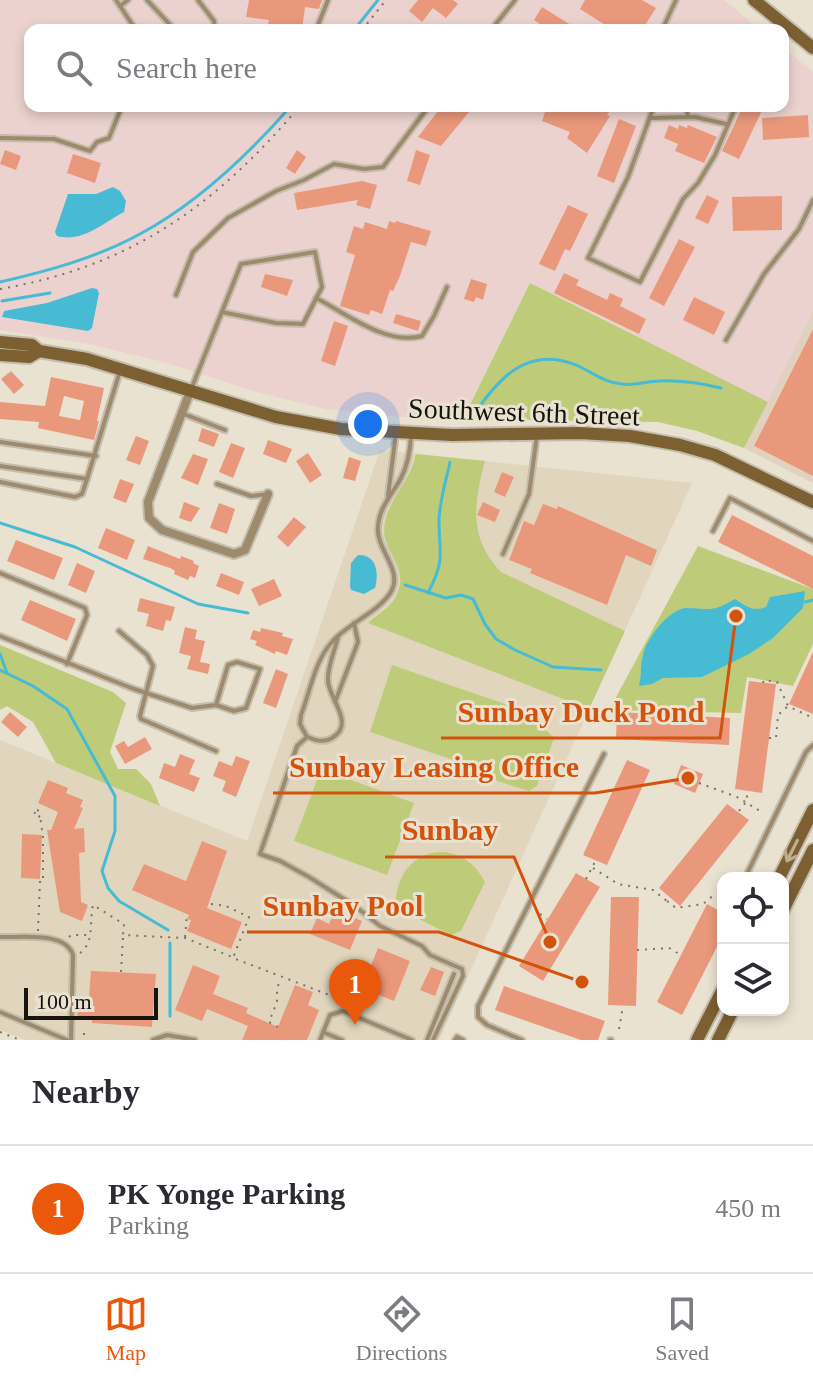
<!DOCTYPE html>
<html lang="en">
<head>
<meta charset="utf-8">
<style>
	body { margin:0; font-family:Georgia,serif; background:#f2f2f3; color:#2b2b33 }
	.controls { position:absolute; right:24px; bottom:24px; display:grid; overflow:hidden; border-radius:16px; box-shadow:0 4px 12px #0003 }
	.controls button { width:72px; height:72px; display:grid; place-items:center; padding:0; border:0; border-bottom:2px solid #e1e1e2; background:#fff; color:#2b2b33; font:40px sans-serif }
	.scale { position:absolute; left:24px; bottom:20px; width:134px; box-sizing:border-box; padding-left:8px; border:4px solid #17140e; border-top:0; font-size:22px; line-height:28px; white-space:nowrap; color:#17140e; -webkit-text-stroke:6px #eae2d0; paint-order:stroke }
	.you { position:absolute; left:368px; top:424px; width:28px; height:28px; margin:-20px; border:6px solid #fff; border-radius:50%; background:#1a73e8; box-shadow:0 0 0 12px #1a73e833 }
	.badge { display:grid; place-items:center; width:52px; height:52px; border-radius:50%; background:#ea580c; color:#fff; font-size:26px; font-weight:700 }
	.pin { position:absolute; translate:-50% -66px; filter:drop-shadow(0 2px 4px #0008) }
	.pin::after { content:''; position:absolute; top:42px; width:28px; height:24px; background:inherit; clip-path:polygon(0 0,100% 0,50% 100%) }
	.list { margin:0; padding:0; list-style:none }
	h2 { display:flex; justify-content:space-between; align-items:center; height:104px; margin:0; padding:0 32px; font-size:34px }
	h2 small { font-size:26px; font-weight:400; color:#7c7c81 }
	.list li { display:grid; grid-template-columns:52px 1fr auto; gap:24px; align-items:center; box-sizing:border-box; height:128px; padding:0 32px; border-top:2px solid #e1e1e2 }
	.list b { display:block; font-size:30px; white-space:nowrap }
	.list p { margin:0; font-size:26px; white-space:nowrap; color:#7c7c81 }
	.list em { font-size:26px; font-style:normal; color:#7c7c81 }
	.icon { flex:none; width:44px; height:44px; fill:none; stroke:currentColor; stroke-width:2; stroke-linecap:round; stroke-linejoin:round }
	.map { position:relative; flex:none; width:813px; height:1040px; overflow:hidden }
	.search { position:absolute; background:#fff; box-shadow:0 4px 12px #0003; left:24px; right:24px; top:24px; height:88px; display:flex; align-items:center; gap:20px; box-sizing:border-box; padding:0 28px; border-radius:16px; color:#7c7c81; font-size:30px }
	.sheet { height:232px; background:#fff }
	nav { display:flex; justify-content:space-around; align-items:center; box-sizing:border-box; height:112px; border-top:2px solid #e1e1e2; background:#fff; font-size:22px; color:#7c7c81 }
	nav a { display:grid; justify-items:center; gap:4px }
	nav .on { color:#ea580c }
	.map>svg:first-child { display:block }
	.commercial { fill:#e1d2c0 }
	.industrial { fill:#ecd2ce }
	.built { fill:#e1d6bd }
	.green { fill:#becc7a }
	.water { fill:#47bbd3 }
	.lines { fill:none; stroke-linecap:round; stroke-linejoin:round }
	.stream { stroke:#47bbd3; stroke-width:3 }
	.building { fill:#ea987c; fill-rule:evenodd }
	.lane-casing { stroke:#c4bdad; stroke-width:8 }
	.street-casing { stroke:#c4bdad; stroke-width:12 }
	.secondary-casing { stroke:#c4bdad; stroke-width:16 }
	.path { stroke:#797468; stroke-width:2; stroke-dasharray:2 6; stroke-linecap:butt }
	.lane { stroke:#9e8a6d; stroke-width:4 }
	.street { stroke:#9e8a6d; stroke-width:8 }
	.secondary { stroke:#7c6032; stroke-width:12 }
	.oneway { stroke:#beae91 }
	.labels { text-anchor:middle; dominant-baseline:central; stroke-width:6; stroke-linejoin:round; paint-order:stroke }
	.street-label { font-size:28px; fill:#17140e; stroke:#eae2d0 }
	.leader { fill:none; stroke:#d3520c; stroke-width:3 }
	.callout-dot { fill:#d3520c; stroke:#eae2d0; stroke-width:3 }
	.callout-label { font-size:30px; text-anchor:middle; font-weight:bold; fill:#d3520c; stroke:#eae2d0; stroke-width:6; stroke-linejoin:round; paint-order:stroke }
</style>
</head>
<body>
<div class="map">
<svg width="813" height="1040" viewBox="0 0 813 1040">
	<rect width="100%" height="100%" fill="#eae2d0"/>
	<!-- commercial -->
	<path class="commercial" d="M813 311V483L744 448Z"/>
	<!-- industrial -->
	<path class="industrial" d="M0 0H724L761 30H30V106H783V48L813 72V311L768 402 530 283 463 419 401 417 325 409 256 392 167 363 89 344 0 330Z"/>
	<!-- built -->
	<path class="built" d="M380 450 692 483 439 1040H25L0 1030V740L247 841Z"/>
	<!-- green -->
	<g class="green">
		<path d="M530 283 768 402 744 448 697 431 658 422 463 419Z"/>
		<path d="M416 454 485 461C474 504 468 537 501 572L625 631 589 709 368 623C376 615 390 608 395 598 413 566 378 552 385 522 390 497 411 480 416 454Z"/>
		<path d="M698 546 813 589V644L793 686 747 677 741 713 609 710Z"/>
		<path d="M0 645 113 692 126 703 110 752 118 769H136L151 784 160 806 56 763 33 722 7 706 0 710Z"/>
		<path d="M392 665 511 706 506 722C525 719 541 723 554 738L537 786 529 791 475 774 474 767 370 732Z"/>
		<path d="M321 769 414 803 387 875 294 841Z"/>
		<path d="M445 852C464 855 476 865 485 882L461 931 451 935 395 907C396 876 412 851 445 852Z"/>
	</g>
	<!-- water -->
	<g class="water">
		<path d="M113 187 120 191 126 201 124 212C103 223 82 243 57 236L55 232 68 194H96Z"/>
		<path d="M92 288 97 289 99 293 92 328 88 331 2 317 4 311 47 303Z"/>
		<path d="M358 555C377 554 379 574 375 588L364 594 351 590 350 586 351 563Z"/>
		<path d="M805 591 803 608 773 638 749 654 702 677 663 678 652 684 639 686C642 675 640 664 643 655 646 639 670 607 688 608 713 609 712 612 735 599 746 606 752 612 766 607L770 597Z"/>
	</g>
	<g class="lines">
		<!-- stream -->
		<g class="stream">
			<path d="M354 30 378 0"/>
			<path d="M0 282C48 271 96 258 140 234 198 203 248 155 291 106"/>
			<path d="M2 301 50 293"/>
			<path d="M475 413C500 376 529 346 576 365 592 372 605 383 622 384 634 386 647 381 659 381 681 380 700 383 721 388"/>
			<path d="M0 523 75 547 198 604 248 613"/>
			<path d="M405 585 446 598 461 595 473 599 485 624 496 639 515 650 553 667 601 670"/>
			<path d="M428 593C446 558 439 555 439 519 440 499 446 481 450 462"/>
			<path d="M805 602 813 600"/>
			<path d="M0 654 7 673"/>
			<path d="M0 670 33 686 67 709 115 796V831L102 871 108 888 119 901 168 930"/>
			<path d="M170 1016V943"/>
		</g>
	</g>
	<!-- building -->
	<g class="building">
		<path d="M249 0H322L319 9 305 7 302 30 267 28 269 20 246 17Z"/>
		<path d="M418 0H453L458 4 446 18 433 8 422 22 409 11Z"/>
		<path d="M585 0H642L656 8 642 30H613L580 9Z"/>
		<path d="M542 7 579 30H549L534 20Z"/>
		<path d="M442 106H474L441 146 418 137Z"/>
		<path d="M547 106H613L607 115 610 116 587 153 567 138 570 132 542 121Z"/>
		<path d="M743 106H764L739 159 722 151Z"/>
		<path d="M808 115 809 137 763 140 762 118Z"/>
		<path d="M619 119 636 126 614 183 597 176Z"/>
		<path d="M669 125 678 129 679 125 687 128 688 125 717 137 704 163 675 151 678 144 664 138Z"/>
		<path d="M5 150 21 156 16 170 0 164Z"/>
		<path d="M297 150 306 157 295 174 286 168Z"/>
		<path d="M416 150 430 155 420 185 407 181Z"/>
		<path d="M73 154 101 163 95 183 67 173Z"/>
		<path d="M362 181 377 185 370 209 356 205 358 200 297 210 294 193Z"/>
		<path d="M707 195 719 201 708 224 695 218Z"/>
		<path d="M782 196V230L733 231 732 197Z"/>
		<path d="M568 205 588 214 570 251 565 249 555 271 539 264Z"/>
		<path d="M389 221 395 223 396 221 431 231 426 246 411 242 400 276 393 291 390 290 382 314 371 310 369 315 340 306 355 255 346 252 354 226 363 229 365 222 387 229Z"/>
		<path d="M679 239 695 247 664 306 649 298Z"/>
		<path d="M564 273 579 280 576 285 607 300 610 293 623 299 620 306 646 319 639 334 554 293Z"/>
		<path d="M265 274 293 280 287 296 261 287Z"/>
		<path d="M471 279 487 284 483 300 476 297 474 302 464 299Z"/>
		<path d="M694 297 725 312 714 335 683 320Z"/>
		<path d="M396 314 421 321 418 331 393 323Z"/>
		<path d="M334 321 348 326 335 366 321 361Z"/>
		<path d="M813 329V476L754 446Z"/>
		<path d="M11 371 24 385 14 394 1 379Z"/>
		<path d="M51 377 104 388 97 421H99L94 440 38 428 39 422 0 419V402L45 406ZM64 396 84 401 80 420 59 416Z"/>
		<path d="M202 428 219 434 214 447 198 441Z"/>
		<path d="M136 436 149 441 140 465 126 460Z"/>
		<path d="M268 440 292 449 286 463 263 454Z"/>
		<path d="M231 443 245 448 233 478 219 472Z"/>
		<path d="M308 453 322 475 310 483 296 461Z"/>
		<path d="M193 454 208 459 198 485 181 478Z"/>
		<path d="M349 457 361 461 355 481 343 478Z"/>
		<path d="M502 472 514 477 505 497 494 492Z"/>
		<path d="M120 479 134 484 126 503 113 498Z"/>
		<path d="M184 502 200 508 191 522 179 518Z"/>
		<path d="M483 502 500 510 495 522 477 515Z"/>
		<path d="M219 503 235 509 227 534 210 528Z"/>
		<path d="M543 504 557 509 558 506 657 550 651 566 626 555 607 605 530 573 532 569 509 560 524 521 534 525Z"/>
		<path d="M732 515 813 556V589L718 542Z"/>
		<path d="M294 517 306 527 288 547 277 537Z"/>
		<path d="M106 528 135 540 127 560 98 548Z"/>
		<path d="M16 540 63 558 54 580 7 561Z"/>
		<path d="M148 546 180 559 181 556 194 561 193 563 199 566 195 578 190 576 188 580 174 574 175 571 170 568 143 559Z"/>
		<path d="M77 563 95 571 86 593 68 585Z"/>
		<path d="M221 573 244 582 239 595 216 586Z"/>
		<path d="M274 579 282 596 259 606 251 589Z"/>
		<path d="M140 598 175 607 171 621 166 620 163 631 146 626 149 614 137 611Z"/>
		<path d="M30 600 76 619 67 641 21 620Z"/>
		<path d="M185 627 197 630 195 639 205 641 200 662 210 664 208 674 187 669 191 656 179 653Z"/>
		<path d="M261 628 283 633 282 636 293 639 287 655 276 651 275 654 255 645 257 641 250 639 253 630 260 632Z"/>
		<path d="M813 652V714L789 704Z"/>
		<path d="M276 669 288 674 276 708 263 703Z"/>
		<path d="M749 681 776 684 762 793 735 789Z"/>
		<path d="M10 712 27 727 18 737 1 722Z"/>
		<path d="M617 712 730 718 729 745 616 739Z"/>
		<path d="M145 737 152 749 125 764 115 746 124 741 128 747Z"/>
		<path d="M180 754 195 760 189 774 200 778 194 792 159 778 164 763 175 767Z"/>
		<path d="M236 756 250 761 236 797 222 791 226 781 213 776 219 761 232 766Z"/>
		<path d="M627 760 650 770 607 865 583 855Z"/>
		<path d="M681 765 703 774 695 793 674 784Z"/>
		<path d="M48 780 68 788 66 793 83 800 80 807 83 808 74 829 84 828 85 852 79 853 81 902 88 905 82 921 60 912 47 830H51L58 812 38 803Z"/>
		<path d="M727 804 749 820 680 906 659 888Z"/>
		<path d="M22 834 42 835 40 879 21 878Z"/>
		<path d="M202 841 227 851 207 908 242 922 231 949 187 931 191 920 187 919 189 915 132 890 144 864 186 881Z"/>
		<path d="M576 873 600 887 543 981 519 966Z"/>
		<path d="M611 897H639L636 1006 608 1005Z"/>
		<path d="M707 904 723 913V935L682 1015 657 1002Z"/>
		<path d="M335 910 362 921 350 950 310 934 317 918 329 924Z"/>
		<path d="M378 948 410 961 394 1001 362 988Z"/>
		<path d="M193 965 220 976 213 994 248 1008 246 1013 278 1027 295 985 313 992 308 1005 319 1010 307 1040H242L248 1026 207 1009 202 1021 175 1010Z"/>
		<path d="M431 967 444 972 435 996 420 990Z"/>
		<path d="M91 971 156 974 152 1027 92 1023V1020H77L78 997H89Z"/>
		<path d="M504 986 605 1021 598 1040H581L495 1010Z"/>
	</g>
	<g class="lines">
		<defs>
			<g id="lane">
				<path d="M116 0 136 30"/>
				<path d="M147 0 175 30"/>
				<path d="M198 0 214 21 215 30"/>
				<path d="M120 6 128 0"/>
				<path d="M316 30 328 0"/>
				<path d="M491 30 515 0"/>
				<path d="M662 30 676 0"/>
				<path d="M654 106 628 177 588 258 640 282 683 199 698 183 715 155 736 106"/>
				<path d="M686 106 688 117"/>
				<path d="M650 118 695 117 726 124"/>
				<path d="M0 138 54 139 90 151 97 142 109 138 122 106"/>
				<path d="M176 295 193 252 228 218 276 191 304 180 334 164 364 169 383 167 429 106"/>
				<path d="M316 298C347 314 387 346 422 336L434 316 447 287"/>
				<path d="M726 340 764 274 799 229 813 200"/>
				<path d="M192 387 241 264 315 252 322 287 303 324 276 323 222 312"/>
				<path d="M184 414 225 430"/>
				<path d="M411 437C410 452 408 465 401 478 392 495 379 507 378 527 376 549 402 569 392 590 381 611 347 624 332 642 315 660 310 692 301 715L300 724 307 737 297 746 260 854 280 861 309 877 355 906 380 926 422 946 430 955 462 969 463 976 433 1040"/>
				<path d="M0 442 96 456"/>
				<path d="M0 466 87 479 120 371"/>
				<path d="M0 482 75 497 82 494 87 479"/>
				<path d="M217 484 251 496 268 494"/>
				<path d="M388 496 396 433"/>
				<path d="M713 531 730 498 813 541"/>
				<path d="M503 554 529 494 537 435"/>
				<path d="M0 573 85 608 87 615 67 664"/>
				<path d="M119 631 147 655 153 666 140 716 141 719 216 751"/>
				<path d="M0 636 134 689 192 708 216 705 234 711 246 708 260 669 237 662 228 665 216 705"/>
				<path d="M335 702 358 642 354 623"/>
				<path d="M308 737C316 741 324 743 332 738 356 724 329 699 328 681 327 667 335 650 338 637"/>
				<path d="M745 878 806 752 813 745"/>
				<path d="M0 937C21 938 65 931 73 955L71 1040"/>
				<path d="M0 1012 67 1040"/>
				<path d="M323 1032 342 1040"/>
				<path d="M153 1040 167 1035 195 1040"/>
				<path d="M320 1040 330 1015 343 1011 412 1040"/>
				<path d="M427 1040 454 974"/>
				<path d="M455 1040 457 1037 463 1040"/>
				<path d="M522 1040 487 1025 478 1017V1006L604 754"/>
				<path d="M610 1040H611"/>
			</g>
			<path id="street" d="M191 389 148 502 149 518 162 530 234 554 245 550 268 494"/>
			<g id="secondary">
				<path d="M754 0 813 48"/>
				<path d="M0 342 32 345 39 351 87 359 276 417 341 429 452 435 580 433 630 436 680 445 715 455 813 502"/>
				<path d="M0 355 29 357 39 351"/>
				<path d="M779 878 813 810"/>
				<path d="M783 910 813 850"/>
				<path d="M697 1040 723 989"/>
				<path d="M718 1040 733 1010"/>
			</g>
		</defs>
		<!-- lane casing -->
		<use href="#lane" class="lane-casing"/>
		<!-- street casing -->
		<use href="#street" class="street-casing"/>
		<!-- secondary casing -->
		<use href="#secondary" class="secondary-casing"/>
		<!-- path -->
		<g class="path">
			<path d="M362 30 386 0"/>
			<path d="M0 289C132 266 215 206 300 106"/>
			<path d="M763 683 764 680 777 682 788 706 813 718"/>
			<path d="M769 738H776L778 715 787 707"/>
			<path d="M699 783 737 797 760 811"/>
			<path d="M37 810 41 812 39 817 34 814Z"/>
			<path d="M739 811 746 802 748 791"/>
			<path d="M593 868 618 884 653 890 667 901 670 897"/>
			<path d="M586 879 596 860"/>
			<path d="M718 896 720 904 718 910"/>
			<path d="M667 901 676 908 703 904 714 895 723 896"/>
			<path d="M211 904 226 906 249 917 233 958 345 1001 344 1004"/>
			<path d="M540 914 547 919"/>
			<path d="M38 931 40 881H43V837L40 816"/>
			<path d="M69 937 71 935H89"/>
			<path d="M185 937 187 914"/>
			<path d="M637 950 669 948 681 955"/>
			<path d="M80 953C95 942 89 922 93 905L124 924 123 935 185 938 232 957"/>
			<path d="M121 972 123 937"/>
			<path d="M278 1027 269 1022 277 1002V988L281 979"/>
			<path d="M619 1029 623 1006"/>
			<path d="M0 1032 20 1040"/>
			<path d="M84 1035V1032"/>
		</g>
		<!-- lane -->
		<use href="#lane" class="lane"/>
		<!-- street -->
		<use href="#street" class="street"/>
		<!-- secondary -->
		<use href="#secondary" class="secondary"/>
	</g>
	<!-- one-way arrows -->
	<defs><path id="oneway-shaft" d="M-6 0H5M1.5-3L5.5 0L1.5 3" fill="none" stroke-width="1.6" stroke-linecap="round" stroke-linejoin="round" transform="scale(2)"/></defs>
	<use class="oneway" href="#oneway-shaft" transform="translate(792 851) rotate(117)"/>
	<g class="labels">
		<!-- street labels -->
		<g class="street-label">
			<text transform="translate(524 412) rotate(2)">Southwest 6th Street</text>
		</g>
	</g>
	<!-- callouts -->
	<path class="leader" d="M736 616L720 738H441M688 778L595 793H273M550 942L514 857H385M582 982L439 932H247"/>
	<g class="callout-dot">
		<circle cx="736" cy="616" r="8"/>
		<circle cx="688" cy="778" r="8"/>
		<circle cx="550" cy="942" r="8"/>
		<circle cx="582" cy="982" r="8"/>
	</g>
	<g class="callout-label">
		<text x="581" y="722">Sunbay Duck Pond</text>
		<text x="434" y="777">Sunbay Leasing Office</text>
		<text x="450" y="840">Sunbay</text>
		<text x="343" y="916">Sunbay Pool</text>
	</g>
</svg>
<div class="controls">
<button><svg class="icon" aria-label="locate" viewBox="0 0 24 24"><circle cx="12" cy="12" r="6"/><path d="M12 2v4M12 18v4M2 12h4M18 12h4"/></svg></button>
<button><svg class="icon" aria-label="layers" viewBox="0 0 24 24"><path d="M12 4l9 5-9 5-9-5zM3 14l9 5 9-5"/></svg></button>
</div>
<div class="scale">100 m</div>
<div class="you"></div>
<div class="pin badge" style="left:355px;top:1025px">1</div>
<div class="search"><svg class="icon" aria-label="search" viewBox="0 0 24 24"><circle cx="10" cy="10" r="6"/><path d="M15 15l6 6"/></svg>Search here</div>
</div>
<section class="sheet">
<h2>Nearby<small></small></h2>
<ul class="list">
<li><span class="badge">1</span><div><b>PK Yonge Parking</b><p>Parking</p></div><em>450 m</em></li>
</ul>
</section>
<nav>
<a class="on"><svg class="icon" aria-label="map" viewBox="0 0 24 24"><path d="M3 6l6-2 6 2 6-2v14l-6 2-6-2-6 2zM9 4v14M15 6v14"/></svg>Map</a>
<a><svg class="icon" aria-label="directions" viewBox="0 0 24 24"><path d="M12 3l9 9-9 9-9-9zM9 14v-3h6M13 9l2 2-2 2"/></svg>Directions</a>
<a><svg class="icon" aria-label="saved" viewBox="0 0 24 24"><path d="M7 4h10v16l-5-4-5 4z"/></svg>Saved</a>
</nav>
</body>
</html>
